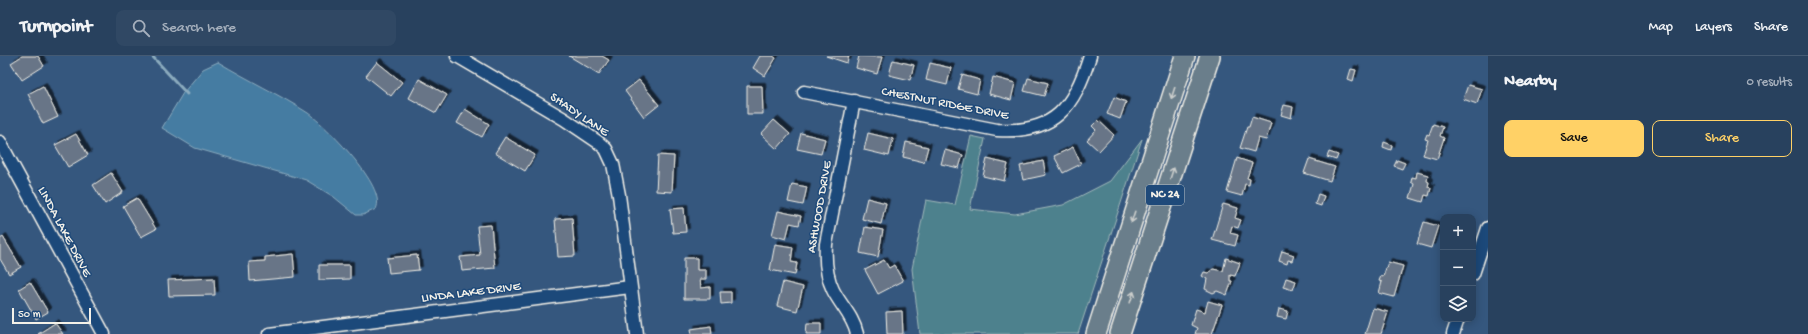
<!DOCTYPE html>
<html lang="en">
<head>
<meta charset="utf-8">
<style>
	body { margin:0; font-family:"Gochi Hand",sans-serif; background:#304864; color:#f1f3f6 }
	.controls { position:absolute; right:12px; bottom:12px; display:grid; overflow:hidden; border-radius:8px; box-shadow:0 2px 10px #0003 }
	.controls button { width:36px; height:36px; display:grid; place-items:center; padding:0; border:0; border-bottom:1px solid #445a73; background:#28415e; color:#f1f3f6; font:20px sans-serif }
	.scale { position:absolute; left:12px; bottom:10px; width:79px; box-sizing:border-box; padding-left:4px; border:2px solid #f4f1e8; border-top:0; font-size:11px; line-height:14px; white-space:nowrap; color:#f4f1e8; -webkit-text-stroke:3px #1f4a7a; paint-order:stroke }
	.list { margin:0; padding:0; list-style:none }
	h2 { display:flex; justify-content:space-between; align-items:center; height:52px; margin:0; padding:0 16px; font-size:17px }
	h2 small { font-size:13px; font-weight:400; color:#a5afbc }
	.actions { display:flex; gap:8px; padding:12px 16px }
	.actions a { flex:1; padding:9px 0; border:1px solid #ffd166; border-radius:8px; text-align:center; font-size:14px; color:#ffd166 }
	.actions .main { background:#ffd166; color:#111 }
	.icon { flex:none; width:22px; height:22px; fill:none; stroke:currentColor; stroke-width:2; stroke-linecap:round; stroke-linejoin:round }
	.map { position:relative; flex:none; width:1488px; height:278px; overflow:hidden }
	header { display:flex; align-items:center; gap:24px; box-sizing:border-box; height:56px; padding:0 20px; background:#28415e; border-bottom:1px solid #445a73 }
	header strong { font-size:19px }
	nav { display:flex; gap:22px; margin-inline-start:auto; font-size:14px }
	.search { width:280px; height:36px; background:#304864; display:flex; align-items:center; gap:10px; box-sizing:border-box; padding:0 14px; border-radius:8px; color:#a5afbc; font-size:15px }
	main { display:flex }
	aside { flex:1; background:#28415e }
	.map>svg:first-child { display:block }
	.green { fill:#4e818d; stroke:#a1b9ba }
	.water { fill:#457ca2; stroke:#8babbe }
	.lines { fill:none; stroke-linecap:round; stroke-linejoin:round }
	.stream { stroke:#8babbe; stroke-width:3 }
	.building { fill:#687587; stroke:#f4f1e8; filter:url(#shadow) }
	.minor-casing { stroke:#f4f1e8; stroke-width:15 }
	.primary-casing { stroke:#f4f1e8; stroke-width:22 }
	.minor { stroke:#1f4a7a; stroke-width:12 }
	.primary { stroke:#6b7e8b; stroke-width:19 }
	.oneway { stroke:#cbcecc }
	.labels { text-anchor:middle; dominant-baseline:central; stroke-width:3; stroke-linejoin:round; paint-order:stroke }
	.shield { fill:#1f4a7a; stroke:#b4bfc7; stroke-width:1 }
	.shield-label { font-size:12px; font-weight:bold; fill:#f4f1e8 }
	.street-label { font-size:13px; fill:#f4f1e8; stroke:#1f4a7a }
</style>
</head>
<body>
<header>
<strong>Turnpoint</strong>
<div class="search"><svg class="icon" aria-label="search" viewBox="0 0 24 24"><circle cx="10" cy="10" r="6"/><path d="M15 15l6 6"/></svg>Search here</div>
<nav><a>Map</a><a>Layers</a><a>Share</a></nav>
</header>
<main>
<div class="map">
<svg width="1488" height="278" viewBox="0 0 1488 278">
	<defs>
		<filter id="shadow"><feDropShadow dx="3.5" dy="-3.5" stdDeviation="0" flood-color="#0009"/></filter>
	</defs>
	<rect width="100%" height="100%" fill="#35577e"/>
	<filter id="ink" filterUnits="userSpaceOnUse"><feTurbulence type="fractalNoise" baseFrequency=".025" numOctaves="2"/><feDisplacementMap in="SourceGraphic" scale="8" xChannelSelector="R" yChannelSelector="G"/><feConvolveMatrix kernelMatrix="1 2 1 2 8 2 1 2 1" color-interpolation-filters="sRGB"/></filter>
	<g filter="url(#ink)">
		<!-- green -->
		<path class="green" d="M971 80 985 83 970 153 1015 158 1063 149 1110 125 1142 83 1078 278H920L912 213 926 144 955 149Z"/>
		<!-- water -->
		<path class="water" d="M218 6C248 24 280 39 308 57 325 69 388 131 376 153L363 159H356L334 141 306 124 195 92 162 72 183 37 203 13Z"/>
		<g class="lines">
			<!-- stream -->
			<path class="stream" d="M152 0 187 38"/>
		</g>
		<!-- building -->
		<g class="building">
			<path d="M22 0H38L44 10 22 24 11 7Z"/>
			<path d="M569 0H602L609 4 599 18Z"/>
			<path d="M760 0H773L776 2 765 20 753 12Z"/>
			<path d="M826 0H849L847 7Z"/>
			<path d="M859 0 882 1 877 18 856 12Z"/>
			<path d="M893 4 914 9 910 24 889 19Z"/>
			<path d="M377 6 402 26 391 40 366 20Z"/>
			<path d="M930 7 951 12 947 29 926 24Z"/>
			<path d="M1351 13 1356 14 1353 25 1348 23Z"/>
			<path d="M962 19 980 24 977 38 958 33Z"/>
			<path d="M993 21 1015 27 1011 44 989 38Z"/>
			<path d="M1028 22 1048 27 1044 40 1024 35Z"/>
			<path d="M419 23 447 39 436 57 409 42Z"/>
			<path d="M639 24 659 49 644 61 625 35Z"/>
			<path d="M1468 29 1482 33 1477 48 1463 43Z"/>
			<path d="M43 30 58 61 43 68 28 38Z"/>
			<path d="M747 30H762L763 58H747Z"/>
			<path d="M1114 41 1126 46 1120 63 1107 58Z"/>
			<path d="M1284 49 1293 51 1291 62 1281 59Z"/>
			<path d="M465 53 489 68 482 81 457 67Z"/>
			<path d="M1252 61 1271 67 1266 84 1258 82 1254 96 1240 92 1247 71H1249Z"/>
			<path d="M774 64 790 78 777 93 761 78Z"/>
			<path d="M1098 64 1114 79 1099 95 1087 84 1096 74 1092 70Z"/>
			<path d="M1433 68 1443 71 1440 80 1444 82 1437 103 1423 99 1428 84 1425 83 1427 78 1429 79Z"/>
			<path d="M801 77 825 83 821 98 797 93Z"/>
			<path d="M868 77 893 83 889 100 864 94Z"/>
			<path d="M76 78 88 99 68 111 55 89Z"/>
			<path d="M505 81 535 99 525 115 495 97Z"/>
			<path d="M906 86 928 91 924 106 903 101Z"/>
			<path d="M1384 86 1392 89 1391 94 1383 91Z"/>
			<path d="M1073 91 1081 108 1063 117 1054 100Z"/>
			<path d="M945 94 963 99 959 112 941 108Z"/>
			<path d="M1329 96 1338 99 1336 104 1327 101Z"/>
			<path d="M658 99 674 100 672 136 656 135Z"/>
			<path d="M1237 102 1252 107 1247 122 1250 123 1249 129 1245 128 1242 140 1227 136Z"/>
			<path d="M987 103 1008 108 1004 125 983 120Z"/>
			<path d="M1309 103 1335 111 1330 125 1304 117Z"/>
			<path d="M1397 104 1405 107 1402 113 1394 110Z"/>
			<path d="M1043 105 1046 119 1023 124 1020 110Z"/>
			<path d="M1417 116 1428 119 1427 125 1429 126 1428 131 1431 132 1429 140 1425 139 1423 146 1410 142 1414 128 1411 126 1412 121 1416 122Z"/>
			<path d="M111 117 123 136 105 148 93 129Z"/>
			<path d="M792 128 807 131 803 149 788 146Z"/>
			<path d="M1318 138 1324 140 1321 150 1315 148Z"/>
			<path d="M137 142 156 173 141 181 123 150Z"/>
			<path d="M867 142 886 147 881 168 862 163Z"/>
			<path d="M1223 148 1238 152 1235 162 1241 164 1238 172 1232 170 1230 177 1238 179 1235 190 1212 184Z"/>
			<path d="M684 152 686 176 673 177 670 153Z"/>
			<path d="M778 155 801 160 799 169 790 167 786 183 772 179Z"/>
			<path d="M572 162 575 200 558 201 555 163Z"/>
			<path d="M1424 166 1438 170 1431 192 1417 188Z"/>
			<path d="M491 169 495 212 462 215 460 201 480 199 477 170Z"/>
			<path d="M865 171 883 174 878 201 860 197Z"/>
			<path d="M3 181 21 211 9 218 0 203V183Z"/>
			<path d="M775 188 793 191 791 206 797 207 795 219 770 214Z"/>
			<path d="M1282 195 1294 199 1292 205 1288 204 1287 208 1279 205Z"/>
			<path d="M293 198 295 221 250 225 249 206 265 205V201Z"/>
			<path d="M417 199 419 214 389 217 387 202Z"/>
			<path d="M684 202H697V214H706V223H700L701 232 710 231V243H684Z"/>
			<path d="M1226 202 1240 207 1235 220 1230 219V225H1232L1227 239 1217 235 1213 237 1205 233 1207 223 1202 220 1204 216 1208 217 1213 213 1223 215Z"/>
			<path d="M884 204 889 212 894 209 903 225 878 238 865 214Z"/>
			<path d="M1388 206 1403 210 1394 241 1379 237 1382 226 1379 225 1381 220 1383 221Z"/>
			<path d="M319 209H350V223L319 224Z"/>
			<path d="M214 222 215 239 169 240 168 224Z"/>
			<path d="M1286 222 1296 225 1293 234 1283 231Z"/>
			<path d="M30 226 48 256 36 263 19 233Z"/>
			<path d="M783 226 803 231 797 255 777 250Z"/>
			<path d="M720 236H731V247L721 248Z"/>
			<path d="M1208 245 1222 249 1212 278H1195L1197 272 1191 269 1196 253 1205 256Z"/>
			<path d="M1373 252 1388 256 1381 278H1365Z"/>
			<path d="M1279 253 1288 255 1286 263 1277 261Z"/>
			<path d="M902 255 903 278H887L886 256Z"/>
			<path d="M55 267 63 278H38Z"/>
			<path d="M807 267H821V278H806Z"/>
			<path d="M711 270 712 278H692L691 273Z"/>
		</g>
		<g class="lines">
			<defs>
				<g id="minor">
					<path d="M457 0 564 63 598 86 606 93 613 108 619 139 637 278"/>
					<path d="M804 36 997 74C1055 78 1074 51 1090 0"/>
					<path d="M854 45 826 188C825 204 826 220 833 234 841 250 853 260 857 278"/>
					<path d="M0 86 104 278"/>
					<path d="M1473 218 1488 172"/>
					<path d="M269 278 630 231"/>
					<path d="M1453 278 1458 263"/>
				</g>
				<g id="primary">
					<path d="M1096 278 1185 0"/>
					<path d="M1120 278 1210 0"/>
				</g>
			</defs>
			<!-- minor casing -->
			<use href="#minor" class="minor-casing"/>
			<!-- primary casing -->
			<use href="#primary" class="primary-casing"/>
			<!-- minor -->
			<use href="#minor" class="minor"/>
			<!-- primary -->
			<use href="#primary" class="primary"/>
		</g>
		<!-- one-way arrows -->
		<defs><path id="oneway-shaft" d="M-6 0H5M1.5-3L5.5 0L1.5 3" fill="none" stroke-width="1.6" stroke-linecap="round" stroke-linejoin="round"/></defs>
		<g class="oneway">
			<use href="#oneway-shaft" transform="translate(1173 37) rotate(108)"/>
			<use href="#oneway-shaft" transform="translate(1172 117) rotate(-72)"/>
			<use href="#oneway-shaft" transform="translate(1133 161) rotate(108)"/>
			<use href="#oneway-shaft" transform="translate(1132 241) rotate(-72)"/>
		</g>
	</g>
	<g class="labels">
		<!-- shield labels -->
		<rect class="shield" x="1146" y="129" width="38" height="20" rx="3"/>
		<g class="shield-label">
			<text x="1165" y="139">NC 24</text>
		</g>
		<!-- street labels -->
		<g class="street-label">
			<text transform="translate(945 48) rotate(11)">CHESTNUT RIDGE DRIVE</text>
			<text transform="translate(579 59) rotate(34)">SHADY LANE</text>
			<text transform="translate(820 151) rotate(-80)">ASHWOOD DRIVE</text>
			<text transform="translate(64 176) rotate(62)">LINDA LAKE DRIVE</text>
			<text transform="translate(471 237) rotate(-7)">LINDA LAKE DRIVE</text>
		</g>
	</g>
</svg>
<div class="controls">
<button>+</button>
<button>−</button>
<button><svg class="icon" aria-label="layers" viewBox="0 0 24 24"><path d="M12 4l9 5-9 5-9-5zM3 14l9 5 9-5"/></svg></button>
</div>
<div class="scale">50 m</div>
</div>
<aside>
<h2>Nearby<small>0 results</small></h2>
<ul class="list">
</ul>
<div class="actions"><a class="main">Save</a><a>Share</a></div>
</aside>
</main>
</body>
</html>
